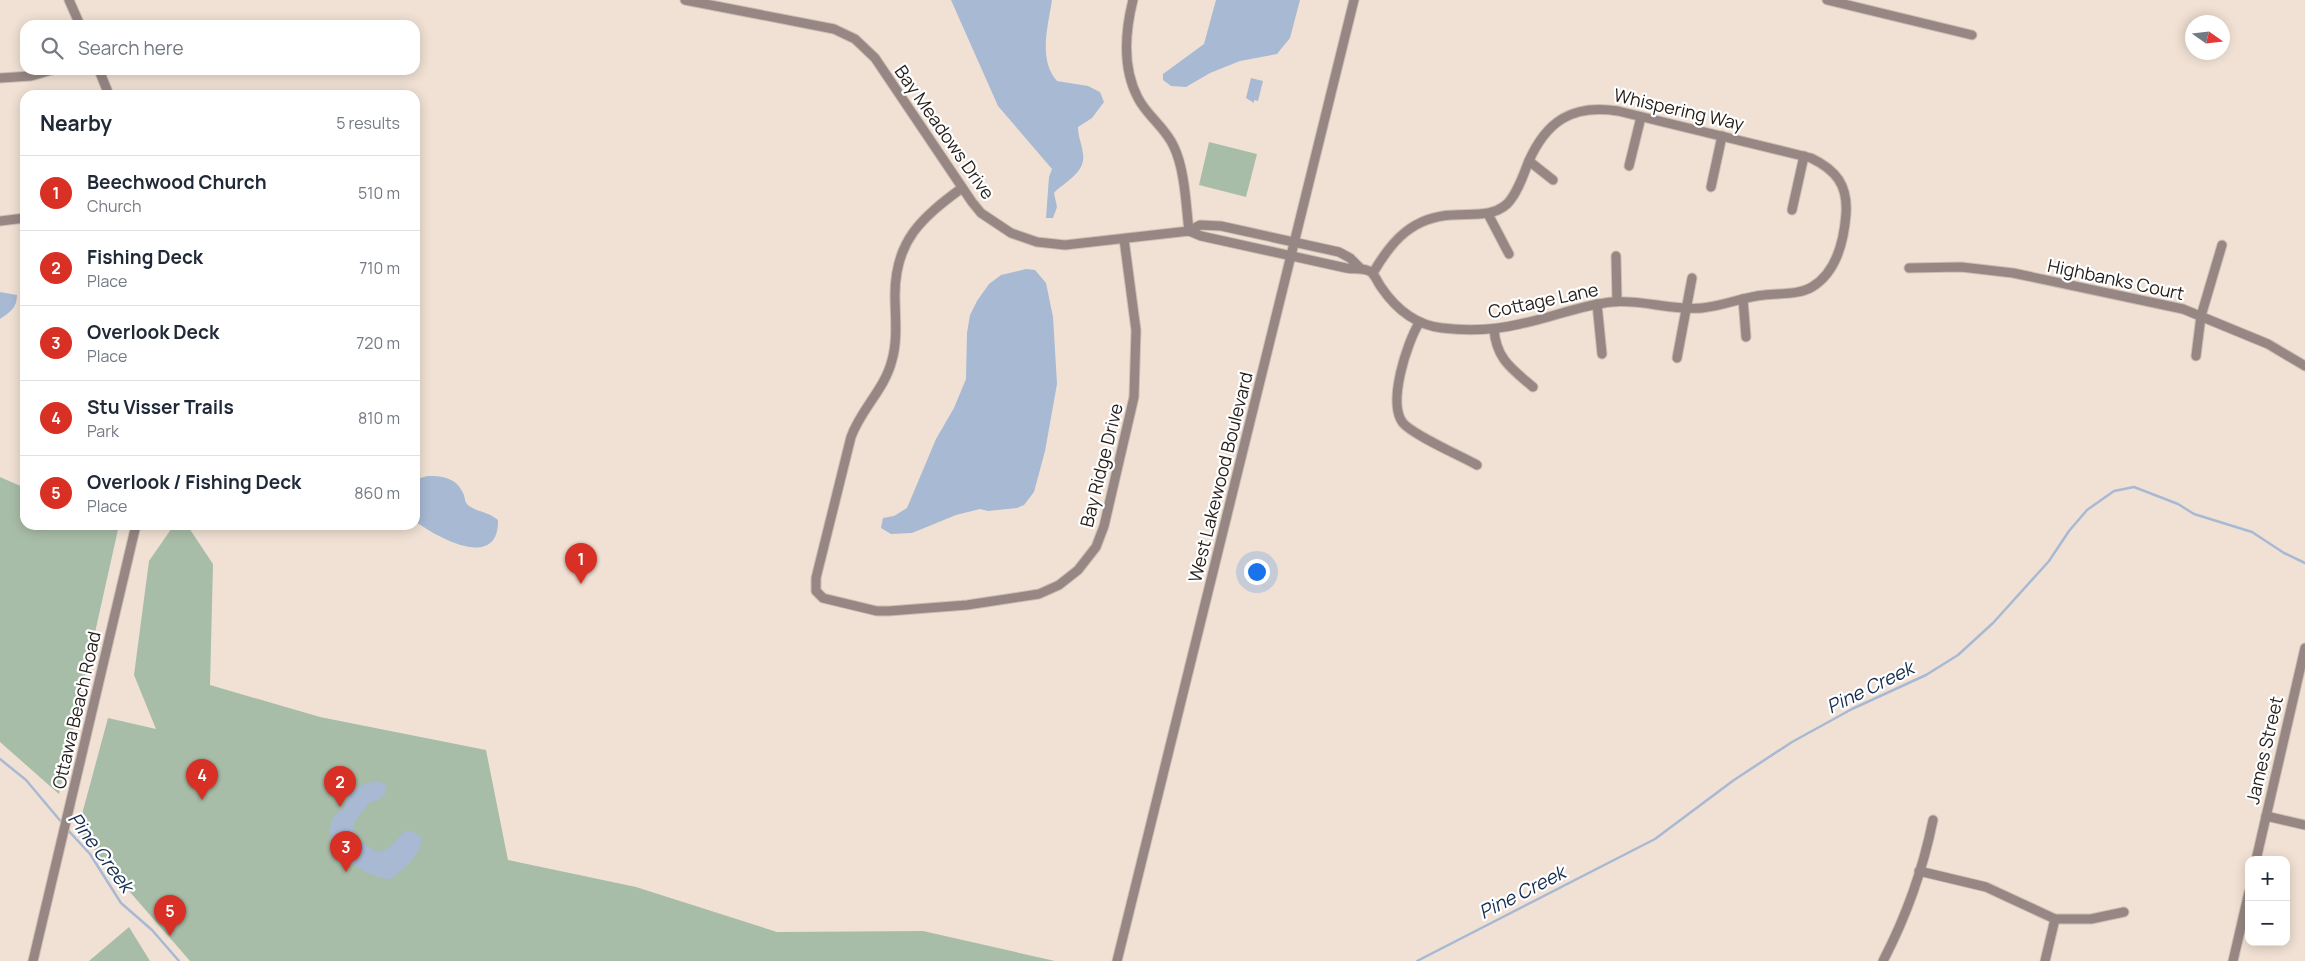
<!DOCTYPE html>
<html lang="en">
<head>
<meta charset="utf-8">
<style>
	body { margin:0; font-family:Manrope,sans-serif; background:#f2f2f3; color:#1f2937 }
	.controls { position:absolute; right:15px; bottom:15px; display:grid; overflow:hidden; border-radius:10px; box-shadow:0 2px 12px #0003 }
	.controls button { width:45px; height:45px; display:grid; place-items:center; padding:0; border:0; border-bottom:1px solid #e0e1e3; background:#fff; color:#1f2937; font:25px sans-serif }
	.compass { position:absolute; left:2185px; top:15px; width:45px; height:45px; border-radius:50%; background:#fff; box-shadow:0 2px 12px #0003; rotate:104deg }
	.you { position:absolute; left:1256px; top:571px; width:18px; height:18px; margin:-12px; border:4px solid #fff; border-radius:50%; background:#1a73e8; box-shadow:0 0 0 8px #1a73e833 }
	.badge { display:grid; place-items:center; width:32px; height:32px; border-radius:50%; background:#d93025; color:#fff; font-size:16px; font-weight:700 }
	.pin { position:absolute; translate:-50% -41px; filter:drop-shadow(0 1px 2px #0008) }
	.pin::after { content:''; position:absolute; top:26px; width:18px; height:15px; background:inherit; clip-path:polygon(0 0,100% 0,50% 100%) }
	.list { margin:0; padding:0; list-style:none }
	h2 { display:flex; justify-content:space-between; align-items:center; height:65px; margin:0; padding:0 20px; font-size:21px }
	h2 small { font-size:16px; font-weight:400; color:#747a83 }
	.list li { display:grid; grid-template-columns:32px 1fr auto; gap:15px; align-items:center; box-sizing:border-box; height:75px; padding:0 20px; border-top:1px solid #e0e1e3 }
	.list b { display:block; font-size:19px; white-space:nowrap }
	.list p { margin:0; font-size:16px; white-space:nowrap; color:#747a83 }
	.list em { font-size:16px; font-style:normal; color:#747a83 }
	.icon { flex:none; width:28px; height:28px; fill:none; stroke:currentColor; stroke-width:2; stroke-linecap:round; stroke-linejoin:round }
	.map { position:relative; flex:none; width:2305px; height:961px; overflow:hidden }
	.search { position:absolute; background:#fff; box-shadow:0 2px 12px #0003; left:20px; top:20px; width:400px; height:55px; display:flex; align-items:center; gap:12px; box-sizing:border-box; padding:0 18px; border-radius:15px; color:#747a83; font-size:19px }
	.panel { position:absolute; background:#fff; box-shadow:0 2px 12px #0003; left:20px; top:90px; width:400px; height:440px; border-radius:15px }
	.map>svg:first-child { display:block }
	.green { fill:#a8bda8 }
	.water { fill:#a7b9d3 }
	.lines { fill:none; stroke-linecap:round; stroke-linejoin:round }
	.stream { stroke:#a7b9d3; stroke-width:2.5 }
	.minor-casing { stroke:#ccbeb3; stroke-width:11 }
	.minor { stroke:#978784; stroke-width:9 }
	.labels { text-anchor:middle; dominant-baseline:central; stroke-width:4.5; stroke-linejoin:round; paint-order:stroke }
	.street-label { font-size:18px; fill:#241e1a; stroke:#fff }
	.water-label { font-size:19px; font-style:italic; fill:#162d51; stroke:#fff }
</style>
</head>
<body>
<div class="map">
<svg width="2305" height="961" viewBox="0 0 2305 961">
	<rect width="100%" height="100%" fill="#f1e1d4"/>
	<!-- green -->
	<g class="green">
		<path d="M1209 142 1257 154 1246 197 1199 185Z"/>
		<path d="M0 477 25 488V525H119L59 794 0 742Z"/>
		<path d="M174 525H187L213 564 210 685 320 717 486 750 508 860 636 887 777 932 923 931 1055 961H190L109 868 78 829 108 718 156 729 134 675 149 561Z"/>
		<path d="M129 927 150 961H89Z"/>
	</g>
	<!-- water -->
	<g class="water">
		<path d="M951 0H1052C1048 27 1038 59 1057 81L1088 86 1100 92 1104 102 1092 118 1078 127C1078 137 1082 144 1083 154 1086 172 1066 181 1054 193L1057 207 1053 218H1046L1049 177 1052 169 998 106Z"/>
		<path d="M1216 0H1300L1290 38 1277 54 1240 61 1210 73 1186 87 1171 86 1163 80V74L1204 44Z"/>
		<path d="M1251 78 1263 81 1258 101 1254 100V103L1246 98Z"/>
		<path d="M1026 269 1035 270 1046 283 1053 317 1057 384 1045 451 1034 492 1024 505 1017 508 988 511 980 509 956 515 912 533 891 534 881 528 883 518 894 516 907 508 936 439 954 408 966 379 967 333 970 315 977 301 989 284 1001 275Z"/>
		<path d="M0 292 17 295C17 308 10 312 0 319Z"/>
		<path d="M428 476C444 476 457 478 464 495 465 499 465 503 469 506 478 512 489 512 498 520 499 572 436 537 415 521V484L420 478Z"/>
		<path d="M376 781 385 784 386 792 379 799 368 804C365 810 360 814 356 820 346 835 368 847 379 852L389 848 405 831H412L421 837C422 855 404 868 391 879 366 878 314 847 335 815 337 812 341 811 343 808 346 805 346 801 348 797 353 786 365 784 376 781Z"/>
	</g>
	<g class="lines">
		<!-- stream -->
		<g class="stream">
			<path d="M0 759 26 780 63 824"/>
			<path d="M66 828 90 854 121 903 152 930 179 961"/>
			<path d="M1417 961 1655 839 1734 780 1792 742 1852 709 1926 675 1958 655 1993 623 2049 561 2069 531 2087 510 2114 491 2134 487 2178 504 2194 514 2252 532 2284 553 2305 563"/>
		</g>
		<defs>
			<g id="minor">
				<path d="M69 0 80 25"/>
				<path d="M685 0 834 29 855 39 875 58 972 202 981 213 1011 233 1037 242 1065 245 1189 231 1200 225 1221 226 1339 252 1350 258 1360 268"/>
				<path d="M1133 0C1125 32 1122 68 1138 98 1147 116 1166 128 1174 147 1185 170 1186 206 1189 231"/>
				<path d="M1827 0 1972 35"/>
				<path d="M99 70 109 95"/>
				<path d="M0 78 31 76 52 70"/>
				<path d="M1529 161 1553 180"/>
				<path d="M1629 166 1641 117"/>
				<path d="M1711 187 1722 136"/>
				<path d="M962 188C921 218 895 241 895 295 895 317 898 339 892 360 885 389 861 409 851 437L816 578V591L823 598 877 611H889L967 605 1039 594 1059 585 1078 570 1096 547 1104 526 1134 397 1136 330 1124 239"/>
				<path d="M1792 210 1804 156"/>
				<path d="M1488 214 1509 254"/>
				<path d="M0 221 25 218"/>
				<path d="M1189 231 1201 236 1346 268C1355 270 1363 267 1371 272 1375 275 1378 283 1381 287 1396 309 1415 325 1442 328 1468 331 1495 330 1520 324 1551 318 1580 305 1612 302 1642 299 1672 311 1702 308 1723 306 1743 297 1764 295 1780 293 1798 295 1812 287 1837 272 1844 240 1846 214 1848 185 1836 170 1811 158L1618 111C1572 104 1546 121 1528 163 1523 176 1517 194 1507 204 1491 218 1471 213 1452 215 1413 217 1392 240 1373 273"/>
				<path d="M1616 256 1617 301"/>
				<path d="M1909 268 1961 267 2013 273 2183 309 2268 344 2305 366"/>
				<path d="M1743 299 1746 337"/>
				<path d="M1597 304 1602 354"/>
				<path d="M1419 323C1407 343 1387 403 1403 423 1413 435 1461 456 1477 465"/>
				<path d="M1494 329C1496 359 1512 369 1533 387"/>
				<path d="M2196 356 2201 316 2222 245"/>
				<path d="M1677 358 1692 278"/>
				<path d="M2266 816 2305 825"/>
				<path d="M2256 860 2305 648"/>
				<path d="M1919 871 1986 887 2055 919H2091L2124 912"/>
				<path d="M33 961 136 525"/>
				<path d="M1117 961 1354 0"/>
				<path d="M1883 961C1906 917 1923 869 1933 820"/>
				<path d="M2045 961 2055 919"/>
				<path d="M2233 961 2249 892"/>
			</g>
		</defs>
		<!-- minor casing -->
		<use href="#minor" class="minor-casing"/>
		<!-- minor -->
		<use href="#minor" class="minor"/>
	</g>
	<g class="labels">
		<!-- street labels -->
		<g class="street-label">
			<text transform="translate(1679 109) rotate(13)">Whispering Way</text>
			<text transform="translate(945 132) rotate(55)">Bay Meadows Drive</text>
			<text transform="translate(2116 279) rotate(12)">Highbanks Court</text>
			<text transform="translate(1543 300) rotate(-12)">Cottage Lane</text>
			<text transform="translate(1101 465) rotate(-76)">Bay Ridge Drive</text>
			<text transform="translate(1220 477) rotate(-76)">West Lakewood Boulevard</text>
			<text transform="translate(76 710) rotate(-77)">Ottawa Beach Road</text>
			<text transform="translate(2264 750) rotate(-77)">James Street</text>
		</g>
		<!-- water labels -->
		<g class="water-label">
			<text transform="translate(1870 687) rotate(-26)">Pine Creek</text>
			<text transform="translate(101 852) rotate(53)">Pine Creek</text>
			<text transform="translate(1522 892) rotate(-27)">Pine Creek</text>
		</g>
	</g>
</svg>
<div class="controls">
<button>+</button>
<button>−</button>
</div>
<svg class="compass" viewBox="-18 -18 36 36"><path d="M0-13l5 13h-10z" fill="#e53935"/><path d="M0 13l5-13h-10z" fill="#747a83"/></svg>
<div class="you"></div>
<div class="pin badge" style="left:581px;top:584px">1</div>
<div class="pin badge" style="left:340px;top:807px">2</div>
<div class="pin badge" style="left:346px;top:872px">3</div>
<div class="pin badge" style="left:202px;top:800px">4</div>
<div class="pin badge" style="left:170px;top:936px">5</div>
<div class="search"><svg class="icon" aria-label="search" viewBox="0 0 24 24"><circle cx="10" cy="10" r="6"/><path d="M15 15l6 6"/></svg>Search here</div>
<section class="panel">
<h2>Nearby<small>5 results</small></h2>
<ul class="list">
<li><span class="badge">1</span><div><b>Beechwood Church</b><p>Church</p></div><em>510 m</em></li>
<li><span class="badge">2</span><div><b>Fishing Deck</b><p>Place</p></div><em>710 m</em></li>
<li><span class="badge">3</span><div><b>Overlook Deck</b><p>Place</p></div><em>720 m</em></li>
<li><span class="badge">4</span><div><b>Stu Visser Trails</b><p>Park</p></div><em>810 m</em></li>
<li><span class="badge">5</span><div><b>Overlook / Fishing Deck</b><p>Place</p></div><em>860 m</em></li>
</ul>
</section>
</div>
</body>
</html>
